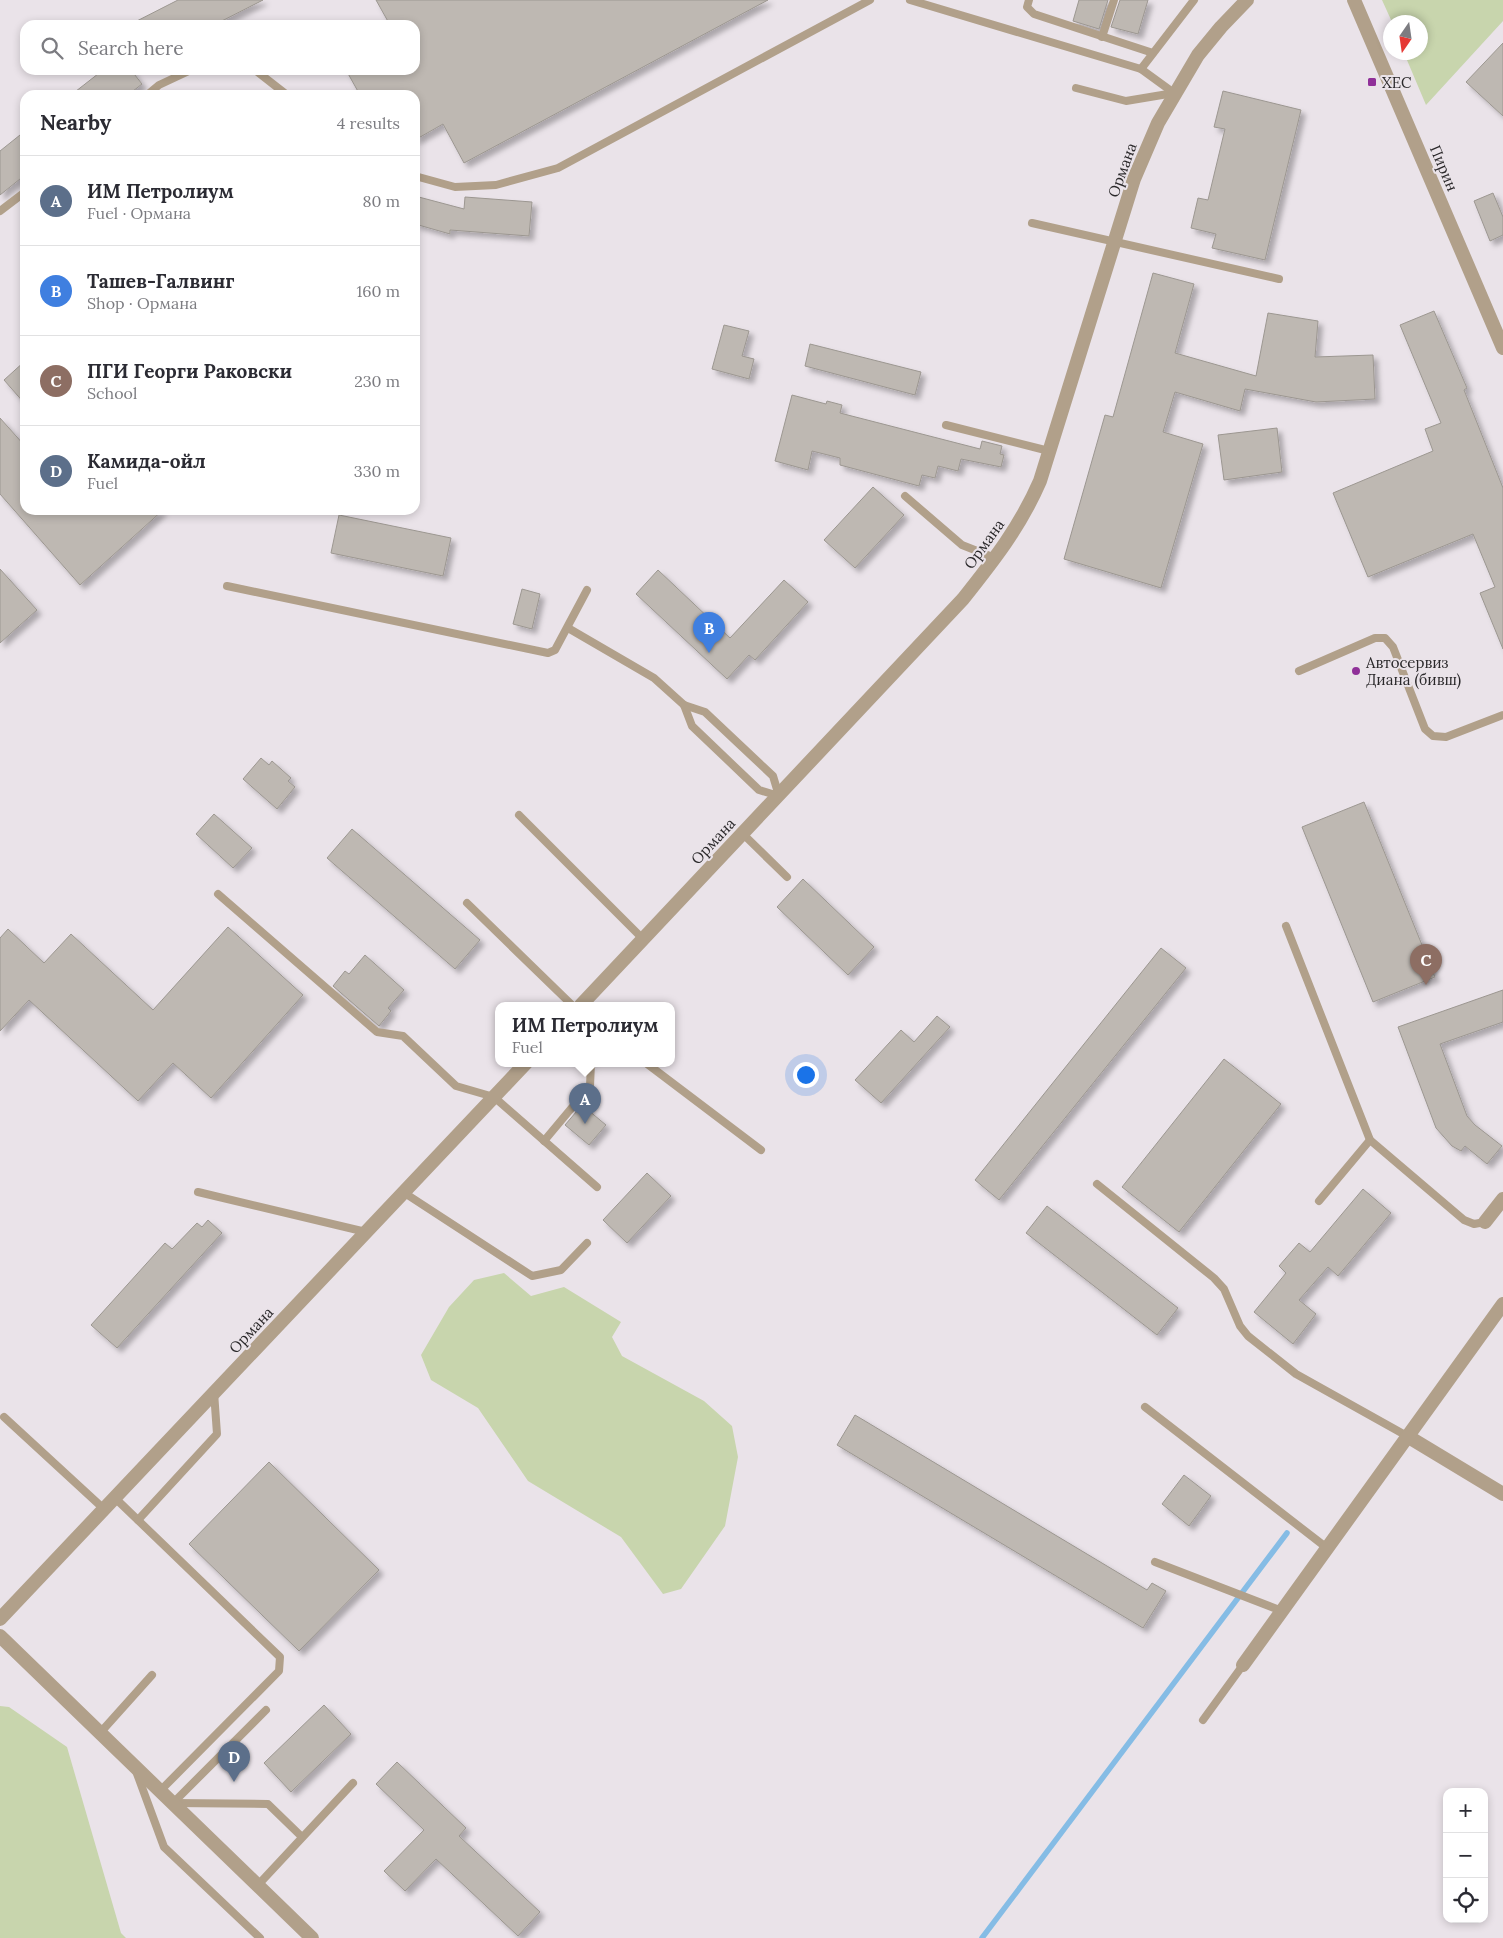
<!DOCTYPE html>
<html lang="en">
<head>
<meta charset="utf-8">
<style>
	body { margin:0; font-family:Lora,serif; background:#f7f7f7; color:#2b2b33 }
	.controls { position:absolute; right:15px; bottom:15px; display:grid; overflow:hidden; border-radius:10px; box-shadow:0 2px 8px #0003 }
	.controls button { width:45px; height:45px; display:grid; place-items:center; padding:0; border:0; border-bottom:1px solid #e1e1e2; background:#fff; color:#2b2b33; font:25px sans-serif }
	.compass { position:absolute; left:1383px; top:15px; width:45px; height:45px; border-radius:50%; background:#fff; box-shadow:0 2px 8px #0003; rotate:193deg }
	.you { position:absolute; left:805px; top:1074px; width:18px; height:18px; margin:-12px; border:4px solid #fff; border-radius:50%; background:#1a73e8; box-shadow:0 0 0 8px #1a73e833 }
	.badge { display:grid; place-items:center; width:32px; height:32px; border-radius:50%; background:#903099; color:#fff; font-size:16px; font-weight:700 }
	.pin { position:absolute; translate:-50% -41px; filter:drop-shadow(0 1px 2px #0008) }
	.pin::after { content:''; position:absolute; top:26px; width:18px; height:15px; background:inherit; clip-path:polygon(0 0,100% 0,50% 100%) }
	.popup { position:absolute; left:495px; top:1002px; width:180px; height:65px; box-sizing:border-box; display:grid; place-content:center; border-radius:10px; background:#fff; filter:drop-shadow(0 1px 4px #0005); font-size:16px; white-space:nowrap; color:#7c7c81 }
	.popup b { font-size:19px; color:#2b2b33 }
	.popup::after { content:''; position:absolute; left:50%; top:100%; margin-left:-10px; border:10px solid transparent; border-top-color:#fff }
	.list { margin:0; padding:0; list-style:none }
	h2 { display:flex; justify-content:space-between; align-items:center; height:65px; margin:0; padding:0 20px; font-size:21px }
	h2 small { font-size:16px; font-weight:400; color:#7c7c81 }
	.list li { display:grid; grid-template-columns:32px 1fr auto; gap:15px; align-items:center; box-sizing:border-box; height:90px; padding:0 20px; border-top:1px solid #e1e1e2 }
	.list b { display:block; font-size:19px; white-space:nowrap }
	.list p { margin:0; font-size:16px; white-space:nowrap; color:#7c7c81 }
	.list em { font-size:16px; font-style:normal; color:#7c7c81 }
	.icon { flex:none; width:28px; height:28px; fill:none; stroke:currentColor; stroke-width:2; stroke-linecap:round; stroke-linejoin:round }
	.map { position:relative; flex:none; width:1503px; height:1938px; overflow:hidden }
	.search { position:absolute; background:#fff; box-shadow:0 2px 8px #0003; left:20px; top:20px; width:400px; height:55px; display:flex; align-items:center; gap:12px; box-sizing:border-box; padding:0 18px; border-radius:15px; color:#7c7c81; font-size:19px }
	.panel { position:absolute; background:#fff; box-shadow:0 2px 8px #0003; left:20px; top:90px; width:400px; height:425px; border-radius:15px }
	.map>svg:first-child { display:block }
	.green { fill:#c8d5ad }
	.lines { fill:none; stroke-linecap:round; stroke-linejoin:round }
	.stream { stroke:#85bce5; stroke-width:5.5 }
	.building { fill:#beb8b2; stroke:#9c9791; filter:url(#shadow) }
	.service { stroke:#b1a08a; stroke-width:8 }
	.minor { stroke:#b1a08a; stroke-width:14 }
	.poi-dot { fill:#903099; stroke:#eae3e9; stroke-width:2 }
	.labels { text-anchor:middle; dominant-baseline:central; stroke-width:4; stroke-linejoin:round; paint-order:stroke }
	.poi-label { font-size:15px; fill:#2a282a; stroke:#eae3e9; text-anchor:start }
	.street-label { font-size:15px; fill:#2a282a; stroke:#eae3e9 }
</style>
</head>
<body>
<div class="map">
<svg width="1503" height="1938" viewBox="0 0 1503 1938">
	<defs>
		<filter id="shadow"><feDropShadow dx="4.5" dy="4.5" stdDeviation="2.5" flood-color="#0004"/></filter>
	</defs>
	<rect width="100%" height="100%" fill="#eae3e9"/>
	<!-- green -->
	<g class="green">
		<path d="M1382 0H1503V21L1426 105 1404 53 1420 52V22H1392Z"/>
		<path d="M504 1273 531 1296 564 1287 621 1322 612 1337 622 1356 704 1401 732 1426 738 1457 725 1526 681 1589 663 1594 621 1537 528 1481 478 1408 431 1380 421 1355 449 1307 474 1280Z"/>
		<path d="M0 1706 9 1707 67 1747 121 1933 126 1938H0Z"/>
	</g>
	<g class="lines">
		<!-- stream -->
		<path class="stream" d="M982 1938 1287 1533"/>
	</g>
	<!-- building -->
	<g class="building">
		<path d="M178 0H263L214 25H129Z"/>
		<path d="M376 0H768L464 163 443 124 415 140V95H360L346 70H415V25H390Z"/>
		<path d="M1079 0H1108L1099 29 1073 21Z"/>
		<path d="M1120 0H1148L1138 34 1111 27Z"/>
		<path d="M1503 43V116L1466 82Z"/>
		<path d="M103 70H131L142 84 128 95H71Z"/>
		<path d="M1223 91 1301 110 1265 260 1212 248 1216 234 1191 228 1198 198 1208 200 1225 129 1214 127Z"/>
		<path d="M25 131V175L0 195V151Z"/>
		<path d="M1493 193 1503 217V235L1490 241 1474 201Z"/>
		<path d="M415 196 464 209 465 197 532 202 529 236 450 230V234L415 224Z"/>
		<path d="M1153 273 1194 284 1175 353 1256 376 1268 313 1318 321 1315 357 1373 355 1375 399 1316 402 1245 389 1240 411 1175 392 1163 432 1203 444 1161 588 1064 559 1105 415 1113 417Z"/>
		<path d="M1434 311 1467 388 1464 390 1503 488V649L1480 593 1495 587 1473 534 1368 577 1333 493 1433 451 1425 429 1441 423 1400 325Z"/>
		<path d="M724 325 749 331 742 356 754 359 749 379 712 369Z"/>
		<path d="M810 344 921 372 915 395 805 366Z"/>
		<path d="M25 361V404L4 380Z"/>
		<path d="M792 395 826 404 827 401 842 405 840 413 980 449 982 441 1002 446 1000 454 1004 455 1001 467 961 459 958 471 938 466 935 478 922 475 919 486 840 465V458L812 451 808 470 775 461Z"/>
		<path d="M0 418 25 446V510H163L80 585 0 494Z"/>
		<path d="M1277 428 1282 472 1224 480 1218 435Z"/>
		<path d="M873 487 904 515 855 568 824 540Z"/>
		<path d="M339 515 451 538 443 576 331 553Z"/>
		<path d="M0 569 37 610 0 643Z"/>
		<path d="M658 570 730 638 784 580 808 602 755 660 749 655 727 679 636 594Z"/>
		<path d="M522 589 540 594 532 629 513 624Z"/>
		<path d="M261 758 269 765 272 761 291 778 288 781 295 787 277 809 243 779Z"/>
		<path d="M1364 802 1435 977 1373 1002 1302 827Z"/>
		<path d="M214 814 252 848 233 868 196 834Z"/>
		<path d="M352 829 480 940 455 969 327 858Z"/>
		<path d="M803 879 874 947 848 975 777 907Z"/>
		<path d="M228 927 303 995 211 1098 173 1063 138 1101 29 1000 0 1031V938L8 929 44 963 71 934 153 1010Z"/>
		<path d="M1161 948 1186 968 999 1200 975 1180Z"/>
		<path d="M365 955 404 990 388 1008 391 1011 379 1026 333 986 345 971 349 974Z"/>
		<path d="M1503 990V1022L1440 1044 1467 1116 1475 1125 1502 1146 1487 1164 1465 1146 1461 1151 1452 1146 1436 1128 1398 1027Z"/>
		<path d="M937 1016 950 1027 881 1103 855 1080 901 1030 914 1042Z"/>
		<path d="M1224 1059 1281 1104 1179 1232 1122 1187Z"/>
		<path d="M582 1105 606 1125 589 1145 565 1125Z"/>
		<path d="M647 1173 671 1196 627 1243 603 1220Z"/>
		<path d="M1363 1189 1391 1213 1338 1276 1328 1267 1299 1300 1316 1314 1293 1344 1254 1312 1286 1273 1279 1266 1299 1243 1310 1252Z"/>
		<path d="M1047 1206 1178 1308 1157 1335 1026 1233Z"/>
		<path d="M208 1220 222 1233 117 1348 91 1325 165 1243 172 1249 197 1223 202 1227Z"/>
		<path d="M855 1415 1147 1590 1152 1583 1166 1591 1143 1628 837 1445Z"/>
		<path d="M269 1462 379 1570 299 1651 189 1544Z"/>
		<path d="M1184 1475 1211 1496 1189 1526 1162 1504Z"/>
		<path d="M324 1705 351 1734 291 1792 264 1763Z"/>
		<path d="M397 1762 466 1828 459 1836 540 1912 518 1936 436 1859 405 1891 384 1871 424 1830 376 1784Z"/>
	</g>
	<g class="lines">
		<!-- service -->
		<g class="service">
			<path d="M910 0 1141 69 1174 93"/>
			<path d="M1029 0 1027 7 1034 14 1153 53"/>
			<path d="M1102 37 1114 0"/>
			<path d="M1141 69 1194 0"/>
			<path d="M255 70 287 95"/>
			<path d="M1076 88 1126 101 1174 93"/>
			<path d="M147 95 159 85 191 70"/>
			<path d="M415 176 455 187 496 185 558 168 870 0"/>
			<path d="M0 211 25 192"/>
			<path d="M1032 223 1279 279"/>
			<path d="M946 425 1049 451"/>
			<path d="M905 496 962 545 995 558"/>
			<path d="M227 586 548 653 555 650 587 590"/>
			<path d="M568 628 654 678 684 705 705 712 773 776 779 796"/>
			<path d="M1299 671 1375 638H1385L1393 647 1425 729 1433 736 1446 737 1503 715"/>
			<path d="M684 705 692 726 759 790 779 796"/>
			<path d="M519 815 643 939"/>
			<path d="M743 834 787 877"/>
			<path d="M218 894 377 1032 403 1036 456 1086 494 1097 597 1187"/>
			<path d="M467 903 572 1005"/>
			<path d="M1286 926 1370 1140 1464 1220 1474 1224 1485 1222"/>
			<path d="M646 1063 761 1150"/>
			<path d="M544 1141 590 1086 591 1063"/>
			<path d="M1097 1184 1214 1278 1224 1289 1240 1326 1248 1336 1296 1374 1407 1436"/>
			<path d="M198 1192 366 1232"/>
			<path d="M403 1192 532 1276 561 1270 587 1243"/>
			<path d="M1319 1201 1370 1140"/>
			<path d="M1145 1407 1327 1548"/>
			<path d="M4 1417 104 1509"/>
			<path d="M115 1498 280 1657 279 1671 160 1791"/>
			<path d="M138 1520 217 1434 214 1392"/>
			<path d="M1155 1562 1282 1611"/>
			<path d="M1203 1720 1243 1665"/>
			<path d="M100 1733 152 1675"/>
			<path d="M136 1771 164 1847 260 1938"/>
			<path d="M173 1803 268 1804 302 1837"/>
			<path d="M173 1803 266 1710"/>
			<path d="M258 1885 353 1783"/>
		</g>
		<!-- minor -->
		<g class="minor">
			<path d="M1354 0 1503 348"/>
			<path d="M581 1005 963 599C994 560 1020 527 1040 481L1134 179 1158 123 1198 55 1221 27 1247 0"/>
			<path d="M1485 1222 1503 1199"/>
			<path d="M1407 1436 1503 1494"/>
			<path d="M0 1619 526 1063"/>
			<path d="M0 1636 312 1938"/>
			<path d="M1243 1665 1503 1304"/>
		</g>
	</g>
	<!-- markers -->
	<g class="poi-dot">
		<rect x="1367" y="77" width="10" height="10" rx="2.5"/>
		<circle cx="1356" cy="671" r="5"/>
	</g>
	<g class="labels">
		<!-- poi labels -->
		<g class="poi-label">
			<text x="1382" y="82">ХЕС</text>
			<text x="1366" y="662">Автосервиз<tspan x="1366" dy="17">Диана (бивш)</tspan></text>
		</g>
		<!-- street labels -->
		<g class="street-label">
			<text transform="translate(1444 168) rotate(67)">Пирин</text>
			<text transform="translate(1122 170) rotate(-70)">Ормана</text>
			<text transform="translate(984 544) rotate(-54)">Ормана</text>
			<text transform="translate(713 841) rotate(-47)">Ормана</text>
			<text transform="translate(251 1330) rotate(-47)">Ормана</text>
		</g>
	</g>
</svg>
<div class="controls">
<button>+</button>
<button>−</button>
<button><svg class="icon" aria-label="locate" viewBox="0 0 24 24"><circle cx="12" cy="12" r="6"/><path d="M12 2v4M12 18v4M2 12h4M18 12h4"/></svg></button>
</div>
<svg class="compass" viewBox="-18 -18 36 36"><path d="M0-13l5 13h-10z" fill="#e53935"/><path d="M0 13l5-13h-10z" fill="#7c7c81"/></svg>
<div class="you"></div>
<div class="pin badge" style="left:585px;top:1124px;background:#5c6f8a">A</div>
<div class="popup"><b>ИМ Петролиум</b>Fuel</div>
<div class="pin badge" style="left:709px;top:653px;background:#3f7fe0">B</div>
<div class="pin badge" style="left:1426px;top:985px;background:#8d6e63">C</div>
<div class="pin badge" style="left:234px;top:1782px;background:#5c6f8a">D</div>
<div class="search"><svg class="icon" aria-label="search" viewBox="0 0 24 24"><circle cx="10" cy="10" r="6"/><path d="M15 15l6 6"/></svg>Search here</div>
<section class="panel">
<h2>Nearby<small>4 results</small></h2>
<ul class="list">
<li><span class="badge" style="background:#5c6f8a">A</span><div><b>ИМ Петролиум</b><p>Fuel · Ормана</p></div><em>80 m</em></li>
<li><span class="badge" style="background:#3f7fe0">B</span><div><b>Ташев-Галвинг</b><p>Shop · Ормана</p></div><em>160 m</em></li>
<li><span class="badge" style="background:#8d6e63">C</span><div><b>ПГИ Георги Раковски</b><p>School</p></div><em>230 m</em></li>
<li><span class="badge" style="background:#5c6f8a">D</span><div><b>Камида-ойл</b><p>Fuel</p></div><em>330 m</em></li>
</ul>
</section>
</div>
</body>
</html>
